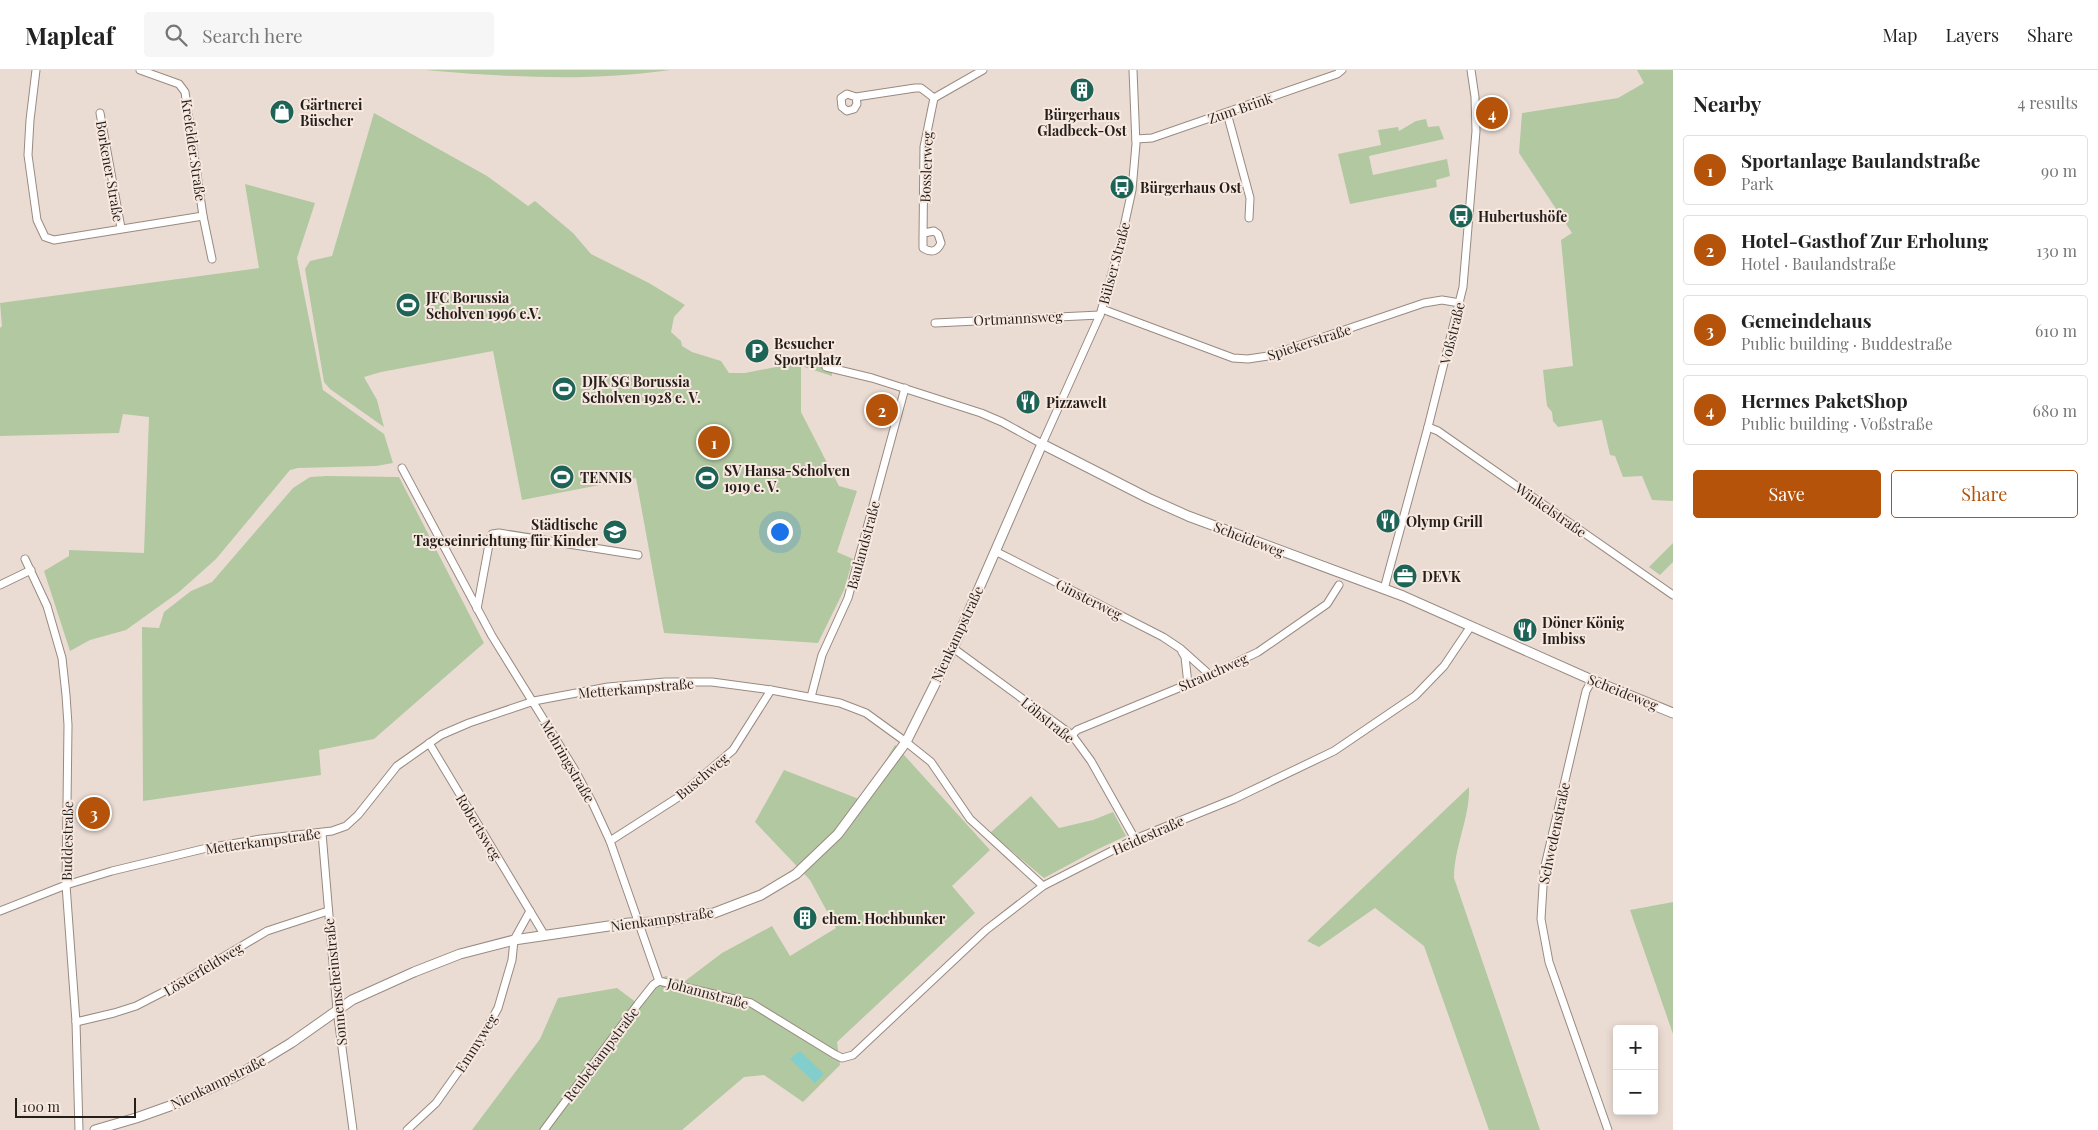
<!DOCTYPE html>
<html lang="en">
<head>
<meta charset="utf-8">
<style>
	body { margin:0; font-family:"Playfair Display",serif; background:#f6f6f6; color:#222 }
	.controls { position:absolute; right:15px; bottom:15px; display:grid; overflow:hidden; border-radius:5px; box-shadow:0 2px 8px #0003 }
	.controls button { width:45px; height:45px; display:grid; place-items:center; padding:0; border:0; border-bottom:1px solid #e0e0e0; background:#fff; color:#222; font:25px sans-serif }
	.scale { position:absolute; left:15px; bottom:12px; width:121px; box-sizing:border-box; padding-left:5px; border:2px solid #251f1c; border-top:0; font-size:14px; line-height:18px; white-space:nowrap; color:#251f1c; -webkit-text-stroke:4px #f8e9e0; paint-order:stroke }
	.you { position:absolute; left:779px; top:461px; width:18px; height:18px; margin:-12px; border:4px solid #fff; border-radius:50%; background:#1a73e8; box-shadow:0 0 0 8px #1a73e833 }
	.badge { display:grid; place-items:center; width:32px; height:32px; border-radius:50%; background:#b45309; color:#fff; font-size:16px; font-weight:700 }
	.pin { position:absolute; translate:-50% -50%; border:2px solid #fff; box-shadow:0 1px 5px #0006 }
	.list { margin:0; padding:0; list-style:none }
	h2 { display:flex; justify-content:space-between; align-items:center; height:65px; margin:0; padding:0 20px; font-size:21px }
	h2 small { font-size:16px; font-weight:400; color:#767676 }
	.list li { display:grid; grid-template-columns:32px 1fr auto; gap:15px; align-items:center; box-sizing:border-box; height:70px; margin:0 10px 10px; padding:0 10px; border:1px solid #e0e0e0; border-radius:5px }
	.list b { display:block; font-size:19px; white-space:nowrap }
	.list p { margin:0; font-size:16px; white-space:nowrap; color:#767676 }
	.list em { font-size:16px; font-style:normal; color:#767676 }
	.actions { display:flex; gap:10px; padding:15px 20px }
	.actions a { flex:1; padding:11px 0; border:1px solid #b45309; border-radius:5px; text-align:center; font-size:18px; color:#b45309 }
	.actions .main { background:#b45309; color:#fff }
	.icon { flex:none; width:28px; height:28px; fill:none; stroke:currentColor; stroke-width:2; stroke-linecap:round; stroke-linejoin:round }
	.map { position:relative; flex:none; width:1673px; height:1060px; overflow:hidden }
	header { display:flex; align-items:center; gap:30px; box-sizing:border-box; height:70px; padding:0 25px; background:#fff; border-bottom:1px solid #e0e0e0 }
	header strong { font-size:24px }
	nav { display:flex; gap:28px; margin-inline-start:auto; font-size:18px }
	.search { width:350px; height:45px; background:#f6f6f6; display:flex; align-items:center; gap:12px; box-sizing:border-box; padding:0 18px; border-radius:5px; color:#767676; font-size:19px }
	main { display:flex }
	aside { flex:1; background:#fff }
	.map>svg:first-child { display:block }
	.green { fill:#b1c8a1 }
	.water { fill:#82cecd }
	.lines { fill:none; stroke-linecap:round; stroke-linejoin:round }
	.minor-casing { stroke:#988a81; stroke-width:9 }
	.tertiary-casing { stroke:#988a81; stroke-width:11 }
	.minor { stroke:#fff; stroke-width:7 }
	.tertiary { stroke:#fff; stroke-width:9 }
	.labels { text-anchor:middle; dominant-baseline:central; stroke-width:4; stroke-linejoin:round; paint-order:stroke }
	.poi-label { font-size:14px; font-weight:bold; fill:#251f1c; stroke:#f8e9e0; text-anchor:start }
	.street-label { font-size:14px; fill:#251f1c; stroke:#f8e9e0 }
</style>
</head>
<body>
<header>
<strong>Mapleaf</strong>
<div class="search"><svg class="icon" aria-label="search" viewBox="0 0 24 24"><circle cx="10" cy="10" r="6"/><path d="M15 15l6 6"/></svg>Search here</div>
<nav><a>Map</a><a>Layers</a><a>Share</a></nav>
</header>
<main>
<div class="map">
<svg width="1673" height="1060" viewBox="0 0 1673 1060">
	<rect width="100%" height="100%" fill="#ebdcd3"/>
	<!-- green -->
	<g class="green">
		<path d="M425 0H670C588 12 507 7 425 0Z"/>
		<path d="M1637 0H1673V431L1652 430 1642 406 1623 407 1615 386 1610 385 1602 350 1558 357 1553 351 1552 342 1547 336 1543 300 1573 296 1561 170 1572 163 1519 83 1522 43 1618 28 1644 13Z"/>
		<path d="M374 43 487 106 528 136 535 131 573 163 591 184 649 213 685 235 674 247 671 262 681 271 682 276 692 282 721 291 729 303H745L781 296 785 287 793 286 832 299V306L801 296V342L839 416 857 421 837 482 853 489 844 520 818 573 664 563 636 408 522 430 493 281 381 302 364 307 377 330 384 357 330 319 324 312 305 199 310 191 332 186Z"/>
		<path d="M1426 49 1428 57 1439 56 1444 69 1369 86 1373 105 1447 89 1450 106 1436 110 1437 117 1350 134 1338 84 1381 75 1378 60 1398 57 1399 61 1416 51Z"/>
		<path d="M245 114 315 133 297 188 323 320 384 364 393 393 376 396 298 398 290 400 216 489 179 522 126 560 90 570 70 581 44 501 69 486V480L144 483 149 347 123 344 119 363 0 366V258L2 256 0 233 259 198Z"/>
		<path d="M327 406 399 407 484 573 374 669 319 680 321 705 143 731 142 557 159 558 164 542 191 521 212 512 293 418 310 407Z"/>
		<path d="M1673 473V492L1660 505 1649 497Z"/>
		<path d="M895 675 990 780 952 816 975 843 837 972 840 995 803 1032 764 1005 744 1007 682 1060H472L540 969 558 928 617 918 637 933 650 913 666 906 685 911 722 883 772 856 790 886 836 858 810 810 755 752 784 700 859 729 878 703Z"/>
		<path d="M1469 717C1470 748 1454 777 1454 808L1540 1060H1489L1424 876 1375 838 1319 877 1307 871Z"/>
		<path d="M1031 726 1059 758 1093 750 1113 742 1126 766 1096 780 1044 808 990 763Z"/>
		<path d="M1673 832V964L1630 840Z"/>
	</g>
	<!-- water -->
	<path class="water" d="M800 981 824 1004 815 1013 790 989Z"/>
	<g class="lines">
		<defs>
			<g id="minor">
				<path d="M36 0 30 50 28 85 37 150 45 167 54 170 203 146"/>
				<path d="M140 0 179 14 185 22 203 146 212 189"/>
				<path d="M856 27 857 34 854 39 847 41 842 37 841 28 847 24 856 27 915 18H921L934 28"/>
				<path d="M100 43 121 158"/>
				<path d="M1227 43 1250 128 1249 148"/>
				<path d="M1136 69 1152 68 1337 4 1342 0"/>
				<path d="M924 163 934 161 938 164 941 173C937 182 931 183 923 178V168L924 77 934 28 983 0"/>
				<path d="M1102 239 1233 288 1248 289 1268 286 1424 233 1442 230 1460 233"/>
				<path d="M935 253 1100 245"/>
				<path d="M826 297 872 308 981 343 1002 352 1042 374 1100 245 1120 175 1132 120 1136 74 1133 0"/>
				<path d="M1428 357 1438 361 1673 525"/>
				<path d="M402 398 492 566 573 697 592 732 610 771 659 911"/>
				<path d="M995 481 1163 567 1181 579 1210 605"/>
				<path d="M25 489 47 536 62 588 66 625 68 655 66 815 76 952 79 1060"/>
				<path d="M0 515 31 500"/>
				<path d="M1384 519 1428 357 1463 217 1476 61 1475 27 1471 0"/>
				<path d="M477 539 490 469 492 464 499 463 638 485"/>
				<path d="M953 578 1072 665 1091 691 1135 769"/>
				<path d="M1182 582 1185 587 1188 614"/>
				<path d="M1592 610 1586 621 1544 800 1541 849 1549 892 1608 1060"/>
				<path d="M811 627 822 585 848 528 905 318"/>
				<path d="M1072 665 1077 660 1210 605 1258 582 1327 534 1339 515"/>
				<path d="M429 673 545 866"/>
				<path d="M322 763 337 940 353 1060"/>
				<path d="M610 771 677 728 733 680 771 620"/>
				<path d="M0 841 66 815 112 801 207 778 261 769 332 761 346 756 358 745 397 696 441 665 469 653 534 631 608 617 665 612H712L771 620 840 633 866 643 906 672 931 692 970 749 1043 816"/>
				<path d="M659 911 751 933 834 984 842 988 853 985 986 860 1043 816 1135 769 1234 729 1334 681 1415 626 1444 596 1471 556"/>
				<path d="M76 952 114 943 136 936 171 918 267 861 328 841"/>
				<path d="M407 1060 436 1033 480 971 498 938 512 890 514 870 530 841"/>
				<path d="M544 1060 638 934 653 915 659 911"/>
			</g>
			<path id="tertiary" d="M95 1060 136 1048 181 1032 240 1004 291 973 352 930 414 902 460 884 514 870 629 853 656 852 714 843 761 825 796 804 838 764 906 672 953 578 1042 374 1148 428 1188 446 1403 526 1592 610 1673 643"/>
		</defs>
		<!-- minor casing -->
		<use href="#minor" class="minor-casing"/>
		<!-- tertiary casing -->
		<use href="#tertiary" class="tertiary-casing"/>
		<!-- minor -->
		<use href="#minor" class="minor"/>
		<!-- tertiary -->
		<use href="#tertiary" class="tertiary"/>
	</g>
	<!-- icons -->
	<defs>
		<symbol id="building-disc" viewBox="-11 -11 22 22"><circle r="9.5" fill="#1d6356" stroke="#f8e9e0"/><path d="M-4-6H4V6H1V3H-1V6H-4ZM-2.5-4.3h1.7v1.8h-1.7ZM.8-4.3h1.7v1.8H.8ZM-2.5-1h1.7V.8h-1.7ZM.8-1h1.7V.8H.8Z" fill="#fff"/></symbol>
		<symbol id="shop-disc" viewBox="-11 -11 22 22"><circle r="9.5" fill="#1d6356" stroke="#f8e9e0"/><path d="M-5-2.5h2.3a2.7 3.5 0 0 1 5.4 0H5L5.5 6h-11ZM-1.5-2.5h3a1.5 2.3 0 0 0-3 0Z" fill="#fff"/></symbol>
		<symbol id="bus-disc" viewBox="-11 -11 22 22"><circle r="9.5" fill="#1d6356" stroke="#f8e9e0"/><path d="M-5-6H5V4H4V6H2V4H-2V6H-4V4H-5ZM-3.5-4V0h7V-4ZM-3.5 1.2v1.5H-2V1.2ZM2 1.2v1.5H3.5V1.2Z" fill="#fff"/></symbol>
		<symbol id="stadium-disc" viewBox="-11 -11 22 22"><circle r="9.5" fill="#1d6356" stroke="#f8e9e0"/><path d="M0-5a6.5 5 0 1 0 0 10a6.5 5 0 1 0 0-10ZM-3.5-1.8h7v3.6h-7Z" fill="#fff"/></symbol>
		<symbol id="parking-disc" viewBox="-11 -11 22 22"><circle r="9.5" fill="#1d6356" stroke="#f8e9e0"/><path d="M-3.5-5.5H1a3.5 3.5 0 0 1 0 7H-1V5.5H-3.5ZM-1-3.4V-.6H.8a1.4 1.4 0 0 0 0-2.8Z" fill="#fff"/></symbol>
		<symbol id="restaurant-disc" viewBox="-11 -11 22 22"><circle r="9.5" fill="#1d6356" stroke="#f8e9e0"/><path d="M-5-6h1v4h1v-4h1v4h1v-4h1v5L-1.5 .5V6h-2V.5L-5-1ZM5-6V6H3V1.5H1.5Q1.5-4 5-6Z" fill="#fff"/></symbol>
		<symbol id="school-disc" viewBox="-11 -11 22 22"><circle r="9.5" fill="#1d6356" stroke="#f8e9e0"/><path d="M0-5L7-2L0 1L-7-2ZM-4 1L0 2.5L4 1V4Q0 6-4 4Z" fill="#fff"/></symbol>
		<symbol id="office-disc" viewBox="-11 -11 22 22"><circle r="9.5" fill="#1d6356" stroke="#f8e9e0"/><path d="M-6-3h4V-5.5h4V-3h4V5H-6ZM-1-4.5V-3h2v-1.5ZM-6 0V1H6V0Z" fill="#fff"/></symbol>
	</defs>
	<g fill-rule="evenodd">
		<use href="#building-disc" x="1068" y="6" width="28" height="28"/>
		<use href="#shop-disc" x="268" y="28" width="28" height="28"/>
		<use href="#bus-disc" x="1108" y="103" width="28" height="28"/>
		<use href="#bus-disc" x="1447" y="132" width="28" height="28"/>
		<use href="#stadium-disc" x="394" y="221" width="28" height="28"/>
		<use href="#parking-disc" x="743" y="267" width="28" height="28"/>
		<use href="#stadium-disc" x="550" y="305" width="28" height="28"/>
		<use href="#restaurant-disc" x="1014" y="318" width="28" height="28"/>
		<use href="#stadium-disc" x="548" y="393" width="28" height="28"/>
		<use href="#stadium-disc" x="693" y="394" width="28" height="28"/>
		<use href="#restaurant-disc" x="1374" y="437" width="28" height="28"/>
		<use href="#school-disc" x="601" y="448" width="28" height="28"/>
		<use href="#office-disc" x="1391" y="492" width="28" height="28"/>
		<use href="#restaurant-disc" x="1511" y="546" width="28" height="28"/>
		<use href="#building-disc" x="791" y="834" width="28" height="28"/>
	</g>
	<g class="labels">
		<!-- poi labels -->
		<g class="poi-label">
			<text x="300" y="34">Gärtnerei<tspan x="300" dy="16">Büscher</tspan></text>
			<text x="1082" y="44" text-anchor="middle">Bürgerhaus<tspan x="1082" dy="16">Gladbeck-Ost</tspan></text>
			<text x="1140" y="117">Bürgerhaus Ost</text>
			<text x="1478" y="146">Hubertushöfe</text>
			<text x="426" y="227">JFC Borussia<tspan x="426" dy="16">Scholven 1996 e.V.</tspan></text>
			<text x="774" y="273">Besucher<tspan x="774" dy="16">Sportplatz</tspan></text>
			<text x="582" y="311">DJK SG Borussia<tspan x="582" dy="16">Scholven 1928 e. V.</tspan></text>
			<text x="1046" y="332">Pizzawelt</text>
			<text x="724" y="400">SV Hansa-Scholven<tspan x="724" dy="16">1919 e. V.</tspan></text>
			<text x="580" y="407">TENNIS</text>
			<text x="1406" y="451">Olymp Grill</text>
			<text x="598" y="454" text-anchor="end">Städtische<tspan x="598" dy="16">Tageseinrichtung für Kinder</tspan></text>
			<text x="1422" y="506">DEVK</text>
			<text x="1542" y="552">Döner König<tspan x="1542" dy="16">Imbiss</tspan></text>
			<text x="822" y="848">ehem. Hochbunker</text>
		</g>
		<!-- street labels -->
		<g class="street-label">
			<text transform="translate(1240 38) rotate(-19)">Zum Brink</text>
			<text transform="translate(194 80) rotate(82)">Krefelder Straße</text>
			<text transform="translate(926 97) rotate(-88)">Bosslerweg</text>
			<text transform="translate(110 101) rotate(80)">Borkener Straße</text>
			<text transform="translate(1114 193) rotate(-75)">Bülser Straße</text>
			<text transform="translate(1018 248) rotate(-3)">Ortmannsweg</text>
			<text transform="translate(1452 263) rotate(-76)">Voßstraße</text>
			<text transform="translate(1309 272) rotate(-18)">Spiekerstraße</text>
			<text transform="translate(1551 440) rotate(35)">Winkelstraße</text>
			<text transform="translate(1249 469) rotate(21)">Scheideweg</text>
			<text transform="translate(863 475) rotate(-75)">Baulandstraße</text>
			<text transform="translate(1089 529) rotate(27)">Ginsterweg</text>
			<text transform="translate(957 564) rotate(-65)">Nienkampstraße</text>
			<text transform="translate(1213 602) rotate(-24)">Strauchweg</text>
			<text transform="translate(636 618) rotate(-5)">Metterkampstraße</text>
			<text transform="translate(1623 622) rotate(22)">Scheideweg</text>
			<text transform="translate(1048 650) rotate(39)">Löhstraße</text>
			<text transform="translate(568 691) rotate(60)">Mehringstraße</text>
			<text transform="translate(702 706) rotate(-40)">Buschweg</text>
			<text transform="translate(479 757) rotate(59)">Robertsweg</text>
			<text transform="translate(1554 763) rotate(-78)">Schwedenstraße</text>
			<text transform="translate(1148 765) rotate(-24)">Heidestraße</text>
			<text transform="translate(67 771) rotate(-89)">Buddestraße</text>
			<text transform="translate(263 771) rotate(-8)">Metterkampstraße</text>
			<text transform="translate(662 849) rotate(-8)">Nienkampstraße</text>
			<text transform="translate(203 899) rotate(-31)">Lösterfeldweg</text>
			<text transform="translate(335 912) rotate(-96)">Sonnenscheinstraße</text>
			<text transform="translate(708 923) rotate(15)">Johannstraße</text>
			<text transform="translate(476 973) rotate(-58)">Emmyweg</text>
			<text transform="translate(601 984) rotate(-53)">Reubekampstraße</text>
			<text transform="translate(218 1012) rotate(-26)">Nienkampstraße</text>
		</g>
	</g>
</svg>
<div class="controls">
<button>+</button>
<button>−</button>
</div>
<div class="scale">100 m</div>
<div class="you"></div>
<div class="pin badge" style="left:714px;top:372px">1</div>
<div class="pin badge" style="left:882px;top:340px">2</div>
<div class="pin badge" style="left:94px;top:743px">3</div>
<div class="pin badge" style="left:1492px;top:43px">4</div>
</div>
<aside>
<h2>Nearby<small>4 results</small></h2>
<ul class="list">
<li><span class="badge">1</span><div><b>Sportanlage Baulandstraße</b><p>Park</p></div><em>90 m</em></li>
<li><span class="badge">2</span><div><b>Hotel-Gasthof Zur Erholung</b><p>Hotel · Baulandstraße</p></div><em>130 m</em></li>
<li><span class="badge">3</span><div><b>Gemeindehaus</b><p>Public building · Buddestraße</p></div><em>610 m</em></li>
<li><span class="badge">4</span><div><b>Hermes PaketShop</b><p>Public building · Voßstraße</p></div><em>680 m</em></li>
</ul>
<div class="actions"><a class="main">Save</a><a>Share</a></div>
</aside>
</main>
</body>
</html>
